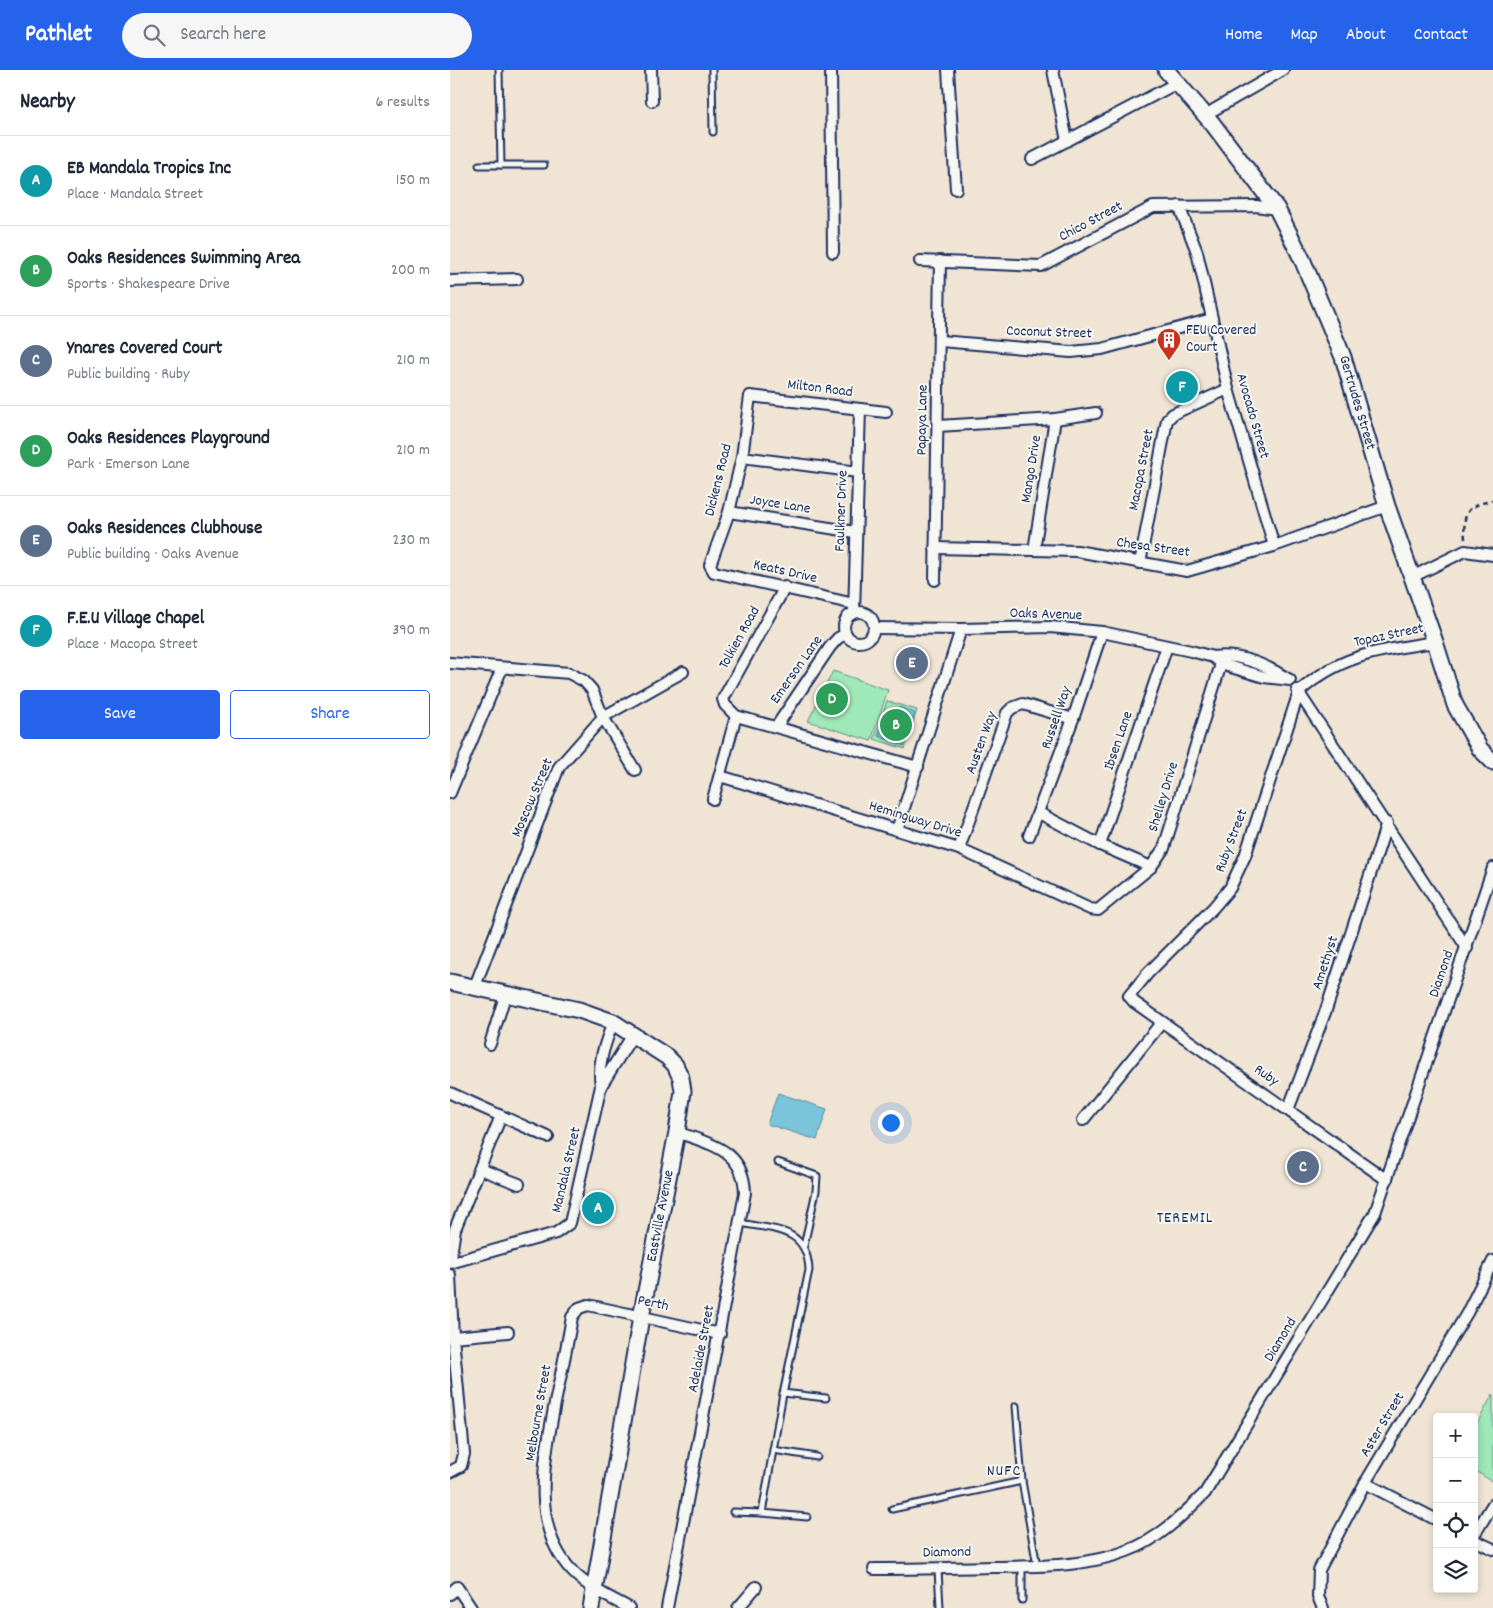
<!DOCTYPE html>
<html lang="en">
<head>
<meta charset="utf-8">
<style>
	body { margin:0; font-family:Dekko,sans-serif; background:#f6f6f7; color:#1f2937 }
	.controls { position:absolute; right:15px; bottom:15px; display:grid; overflow:hidden; border-radius:5px; box-shadow:0 2px 8px #0003 }
	.controls button { width:45px; height:45px; display:grid; place-items:center; padding:0; border:0; border-bottom:1px solid #e0e1e3; background:#fff; color:#1f2937; font:25px sans-serif }
	.you { position:absolute; left:440px; top:1052px; width:18px; height:18px; margin:-12px; border:4px solid #fff; border-radius:50%; background:#1a73e8; box-shadow:0 0 0 8px #1a73e833 }
	.badge { display:grid; place-items:center; width:32px; height:32px; border-radius:50%; background:#2563eb; color:#fff; font-size:16px; font-weight:700 }
	.pin { position:absolute; translate:-50% -50%; border:2px solid #fff; box-shadow:0 1px 5px #0006 }
	.list { margin:0; padding:0; list-style:none }
	h2 { display:flex; justify-content:space-between; align-items:center; height:65px; margin:0; padding:0 20px; font-size:21px }
	h2 small { font-size:16px; font-weight:400; color:#747a83 }
	.list li { display:grid; grid-template-columns:32px 1fr auto; gap:15px; align-items:center; box-sizing:border-box; height:90px; padding:0 20px; border-top:1px solid #e0e1e3 }
	.list b { display:block; font-size:19px; white-space:nowrap }
	.list p { margin:0; font-size:16px; white-space:nowrap; color:#747a83 }
	.list em { font-size:16px; font-style:normal; color:#747a83 }
	.actions { display:flex; gap:10px; padding:15px 20px }
	.actions a { flex:1; padding:11px 0; border:1px solid #2563eb; border-radius:5px; text-align:center; font-size:18px; color:#2563eb }
	.actions .main { background:#2563eb; color:#fff }
	.icon { flex:none; width:28px; height:28px; fill:none; stroke:currentColor; stroke-width:2; stroke-linecap:round; stroke-linejoin:round }
	.map { position:relative; flex:none; width:1043px; height:1538px; overflow:hidden }
	header { display:flex; align-items:center; gap:30px; box-sizing:border-box; height:70px; padding:0 25px; background:#2563eb; color:#fff }
	header strong { font-size:24px }
	nav { display:flex; gap:28px; margin-inline-start:auto; font-size:18px }
	.search { width:350px; height:45px; background:#f6f6f7; display:flex; align-items:center; gap:12px; box-sizing:border-box; padding:0 18px; border-radius:28px; color:#747a83; font-size:19px }
	main { display:flex }
	aside { flex:1; background:#fff }
	.map>svg:first-child { display:block }
	.green { fill:#9fe8b7; stroke:#5d8c8a }
	.water { fill:#7ac5d9; stroke:#5489a8 }
	.lines { fill:none; stroke-linecap:round; stroke-linejoin:round }
	.lane-casing { stroke:#1b2f5e; stroke-width:9 }
	.street-casing { stroke:#1b2f5e; stroke-width:14 }
	.secondary-casing { stroke:#1b2f5e; stroke-width:19 }
	.path { stroke:#1b2f5e; stroke-width:2.5; stroke-dasharray:5 4; stroke-linecap:butt }
	.lane { stroke:#f6f6f2; stroke-width:5 }
	.street { stroke:#f6f6f2; stroke-width:10 }
	.secondary { stroke:#f6f6f2; stroke-width:15 }
	.labels { text-anchor:middle; dominant-baseline:central; stroke-width:4; stroke-linejoin:round; paint-order:stroke }
	.street-label { font-size:15px; fill:#1b2f5e; stroke:#f6f6f2 }
	.poi-label { font-size:15px; fill:#1b2f5e; stroke:#f6f6f2; text-anchor:start }
	.neighbourhood-label { font-size:16px; letter-spacing:1px; fill:#1b2f5e; stroke:#f6f6f2 }
</style>
</head>
<body>
<header>
<strong>Pathlet</strong>
<div class="search"><svg class="icon" aria-label="search" viewBox="0 0 24 24"><circle cx="10" cy="10" r="6"/><path d="M15 15l6 6"/></svg>Search here</div>
<nav><a>Home</a><a>Map</a><a>About</a><a>Contact</a></nav>
</header>
<main>
<aside>
<h2>Nearby<small>6 results</small></h2>
<ul class="list">
<li><span class="badge" style="background:#0f9aa8">A</span><div><b>EB Mandala Tropics Inc</b><p>Place · Mandala Street</p></div><em>150 m</em></li>
<li><span class="badge" style="background:#2e9e5b">B</span><div><b>Oaks Residences Swimming Area</b><p>Sports · Shakespeare Drive</p></div><em>200 m</em></li>
<li><span class="badge" style="background:#5c6f8a">C</span><div><b>Ynares Covered Court</b><p>Public building · Ruby</p></div><em>210 m</em></li>
<li><span class="badge" style="background:#2e9e5b">D</span><div><b>Oaks Residences Playground</b><p>Park · Emerson Lane</p></div><em>210 m</em></li>
<li><span class="badge" style="background:#5c6f8a">E</span><div><b>Oaks Residences Clubhouse</b><p>Public building · Oaks Avenue</p></div><em>230 m</em></li>
<li><span class="badge" style="background:#0f9aa8">F</span><div><b>F.E.U Village Chapel</b><p>Place · Macopa Street</p></div><em>390 m</em></li>
</ul>
<div class="actions"><a class="main">Save</a><a>Share</a></div>
</aside>
<div class="map">
<svg width="1043" height="1538" viewBox="0 0 1043 1538">
	<rect width="100%" height="100%" fill="#f0e5d5"/>
	<filter id="ink" filterUnits="userSpaceOnUse"><feTurbulence type="fractalNoise" baseFrequency=".02" numOctaves="2"/><feDisplacementMap in="SourceGraphic" scale="10" xChannelSelector="R" yChannelSelector="G"/><feConvolveMatrix kernelMatrix="1 2 1 2 8 2 1 2 1" color-interpolation-filters="sRGB"/></filter>
	<g filter="url(#ink)">
		<!-- green -->
		<g class="green">
			<path d="M383 601 438 620 421 671 358 651Z"/>
			<path d="M437 631 467 640 455 679 424 669Z"/>
			<path d="M1043 1324V1412L1024 1400V1359Z"/>
		</g>
		<!-- water -->
		<g class="water">
			<path d="M449 637 465 643 454 676 428 666 432 655 441 658Z"/>
			<path d="M328 1023 377 1039 367 1070 317 1054Z"/>
		</g>
		<g class="lines">
			<defs>
				<g id="lane">
					<path d="M49 0 51 95"/>
					<path d="M262 0 263 62"/>
					<path d="M29 95H94"/>
					<path d="M328 1092 367 1106 366 1121 354 1176"/>
					<path d="M333 1323 376 1328"/>
					<path d="M566 1336 572 1411 587 1496"/>
					<path d="M323 1380 367 1387"/>
					<path d="M442 1439 572 1411"/>
					<path d="M283 1442 312 1443 332 1329 359 1200C357 1157 324 1160 290 1153"/>
					<path d="M312 1443 357 1447"/>
					<path d="M572 1497V1530"/>
					<path d="M488 1499 490 1538"/>
				</g>
				<g id="street">
					<path d="M201 0 202 31"/>
					<path d="M381 0 383 182"/>
					<path d="M498 0 506 119"/>
					<path d="M603 0 617 71"/>
					<path d="M755 45 833 0"/>
					<path d="M582 89 727 13"/>
					<path d="M729 136 747 182 778 319 824 476"/>
					<path d="M470 191 591 196 703 137 806 136 827 139"/>
					<path d="M0 211 67 209"/>
					<path d="M490 271 621 282 652 279 762 249"/>
					<path d="M488 356 605 349 646 343"/>
					<path d="M292 387 408 402"/>
					<path d="M279 442 405 462"/>
					<path d="M485 478 627 481 737 501 824 476 937 436"/>
					<path d="M584 480 605 349"/>
					<path d="M690 493 717 350 723 344 778 319"/>
					<path d="M962 507 1015 481 1043 485"/>
					<path d="M485 510 490 191"/>
					<path d="M335 517 273 629 275 635 286 646 468 697"/>
					<path d="M404 534 264 502 260 495 279 442 292 387 300 326 436 342"/>
					<circle cx="409" cy="557" r="15"/>
					<path d="M404 543 410 339"/>
					<path d="M424 558 511 559 600 557 652 562 741 581 763 587 771 594 814 607 840 610"/>
					<path d="M763 587C790 583 816 595 838 609"/>
					<path d="M0 593 119 603 134 611 142 620 153 647 185 700"/>
					<path d="M847 620 1017 878"/>
					<path d="M326 657 380 577 388 568 396 564"/>
					<path d="M270 706 509 779 640 839 648 840 701 797 714 778 771 594"/>
					<path d="M0 723 52 598"/>
					<path d="M263 729 286 646"/>
					<path d="M589 743 650 775 701 797"/>
					<path d="M447 760 511 559"/>
					<path d="M579 766 623 649 652 562"/>
					<path d="M650 775 717 576"/>
					<path d="M509 779 557 643 562 638 573 634 623 649"/>
					<path d="M25 916 109 697 153 647 233 602"/>
					<path d="M40 974 56 923"/>
					<path d="M151 1016 184 963"/>
					<path d="M0 1023 98 1067"/>
					<path d="M838 1040 876 940 937 753"/>
					<path d="M633 1050 712 952"/>
					<path d="M30 1099 69 1114"/>
					<path d="M937 1110 684 932 679 926 698 903 763 838 780 818 795 786 849 622C890 584 933 580 985 572"/>
					<path d="M0 1191 5 1159 51 1046"/>
					<path d="M0 1193 106 1163 120 1153 151 1016C147 993 155 974 163 952"/>
					<path d="M0 1205 3 1267 14 1384 11 1396 0 1402"/>
					<path d="M3 1267 58 1262"/>
					<path d="M915 1413 987 1450"/>
					<path d="M1024 1465 1043 1434"/>
					<path d="M1024 1470 1043 1479"/>
					<path d="M424 1499C465 1499 505 1498 546 1497 589 1496 635 1497 677 1481 708 1470 732 1446 755 1423L925 1143 1043 798"/>
					<path d="M0 1524 7 1517 21 1538"/>
					<path d="M179 1538C159 1527 137 1517 122 1501 79 1455 95 1388 105 1333 111 1305 117 1276 122 1247L129 1238 138 1235 270 1264"/>
					<path d="M217 1538 295 1123C294 1080 262 1075 227 1062"/>
					<path d="M288 1538 306 1517"/>
					<path d="M873 1538 868 1527 869 1500 915 1413 1017 1243 1043 1191"/>
				</g>
				<g id="secondary">
					<path id="s1" d="M716 0 762 53 827 139 852 189 893 287 937 436 985 572 1005 635 1030 679 1043 692"/>
					<path d="M0 912 129 940 163 952 217 987 225 995 231 1008 233 1021 227 1062 191 1247 141 1538"/>
				</g>
			</defs>
			<!-- lane casing -->
			<use href="#lane" class="lane-casing"/>
			<!-- street casing -->
			<use href="#street" class="street-casing"/>
			<!-- secondary casing -->
			<use href="#secondary" class="secondary-casing"/>
			<!-- path -->
			<path class="path" d="M1015 469C1013 442 1015 437 1043 430"/>
			<!-- lane -->
			<use href="#lane" class="lane"/>
			<!-- street -->
			<use href="#street" class="street"/>
			<!-- secondary -->
			<use href="#secondary" class="secondary"/>
		</g>
	</g>
	<!-- icons -->
	<defs>
		<symbol id="building-pin" viewBox="-11 -11 22 30"><path d="M0 17L-7.5 6A9.5 9.5 0 1 1 7.5 6Z" fill="#c8321e" stroke="#f6f6f2"/><path d="M-4-6H4V6H1V3H-1V6H-4ZM-2.5-4.3h1.7v1.8h-1.7ZM.8-4.3h1.7v1.8H.8ZM-2.5-1h1.7V.8h-1.7ZM.8-1h1.7V.8H.8Z" fill="#fff"/></symbol>
	</defs>
	<g fill-rule="evenodd">
		<use href="#building-pin" x="705" y="256" width="28" height="38"/>
	</g>
	<g class="labels">
		<!-- street labels -->
		<g class="street-label">
			<text transform="translate(641 152) rotate(-28)">Chico Street</text>
			<text transform="translate(599 263) rotate(2)">Coconut Street</text>
			<text transform="translate(370 319) rotate(7)">Milton Road</text>
			<text stroke="none"><textPath href="#s1" startOffset="388">Gertrudes Street</textPath></text>
			<text transform="translate(802 346) rotate(74)">Avocado Street</text>
			<text transform="translate(473 350) rotate(-89)">Papaya Lane</text>
			<text transform="translate(582 399) rotate(-81)">Mango Drive</text>
			<text transform="translate(692 400) rotate(-79)">Macopa Street</text>
			<text transform="translate(269 410) rotate(-76)">Dickens Road</text>
			<text transform="translate(330 435) rotate(9)">Joyce Lane</text>
			<text transform="translate(392 441) rotate(-88)">Faulkner Drive</text>
			<text transform="translate(703 478) rotate(8)">Chesa Street</text>
			<text transform="translate(335 502) rotate(13)">Keats Drive</text>
			<text transform="translate(596 545) rotate(2)">Oaks Avenue</text>
			<text transform="translate(939 566) rotate(-12)">Topaz Street</text>
			<text transform="translate(290 568) rotate(-61)">Tolkien Road</text>
			<text transform="translate(347 600) rotate(-55)">Emerson Lane</text>
			<text transform="translate(607 648) rotate(-71)">Russell Way</text>
			<text transform="translate(669 671) rotate(-71)">Ibsen Lane</text>
			<text transform="translate(532 673) rotate(-70)">Austen Way</text>
			<text transform="translate(714 727) rotate(-73)">Shelley Drive</text>
			<text transform="translate(83 728) rotate(-67)">Moscow Street</text>
			<text transform="translate(465 750) rotate(17)">Hemingway Drive</text>
			<text transform="translate(782 771) rotate(-69)">Ruby Street</text>
			<text transform="translate(876 893) rotate(-72)">Amethyst</text>
			<text transform="translate(992 904) rotate(-71)">Diamond</text>
			<text transform="translate(816 1006) rotate(35)">Ruby</text>
			<text transform="translate(117 1100) rotate(-77)">Mandala Street</text>
			<text transform="translate(211 1146) rotate(-79)">Eastville Avenue</text>
			<text transform="translate(203 1234) rotate(12)">Perth</text>
			<text transform="translate(831 1270) rotate(-59)">Diamond</text>
			<text transform="translate(252 1279) rotate(-79)">Adelaide Street</text>
			<text transform="translate(89 1343) rotate(-80)">Melbourne Street</text>
			<text transform="translate(933 1355) rotate(-59)">Aster Street</text>
			<text transform="translate(497 1483) rotate(-1)">Diamond</text>
		</g>
		<!-- poi labels -->
		<g class="poi-label">
			<text x="736" y="261">FEU Covered<tspan x="736" dy="17">Court</tspan></text>
		</g>
		<!-- neighbourhood labels -->
		<g class="neighbourhood-label">
			<text x="735" y="1148">TEREMIL</text>
			<text x="554" y="1401">NUFC</text>
		</g>
	</g>
</svg>
<div class="controls">
<button>+</button>
<button>−</button>
<button><svg class="icon" aria-label="locate" viewBox="0 0 24 24"><circle cx="12" cy="12" r="6"/><path d="M12 2v4M12 18v4M2 12h4M18 12h4"/></svg></button>
<button><svg class="icon" aria-label="layers" viewBox="0 0 24 24"><path d="M12 4l9 5-9 5-9-5zM3 14l9 5 9-5"/></svg></button>
</div>
<div class="you"></div>
<div class="pin badge" style="left:148px;top:1138px;background:#0f9aa8">A</div>
<div class="pin badge" style="left:446px;top:655px;background:#2e9e5b">B</div>
<div class="pin badge" style="left:853px;top:1097px;background:#5c6f8a">C</div>
<div class="pin badge" style="left:382px;top:629px;background:#2e9e5b">D</div>
<div class="pin badge" style="left:462px;top:593px;background:#5c6f8a">E</div>
<div class="pin badge" style="left:732px;top:317px;background:#0f9aa8">F</div>
</div>
</main>
</body>
</html>
